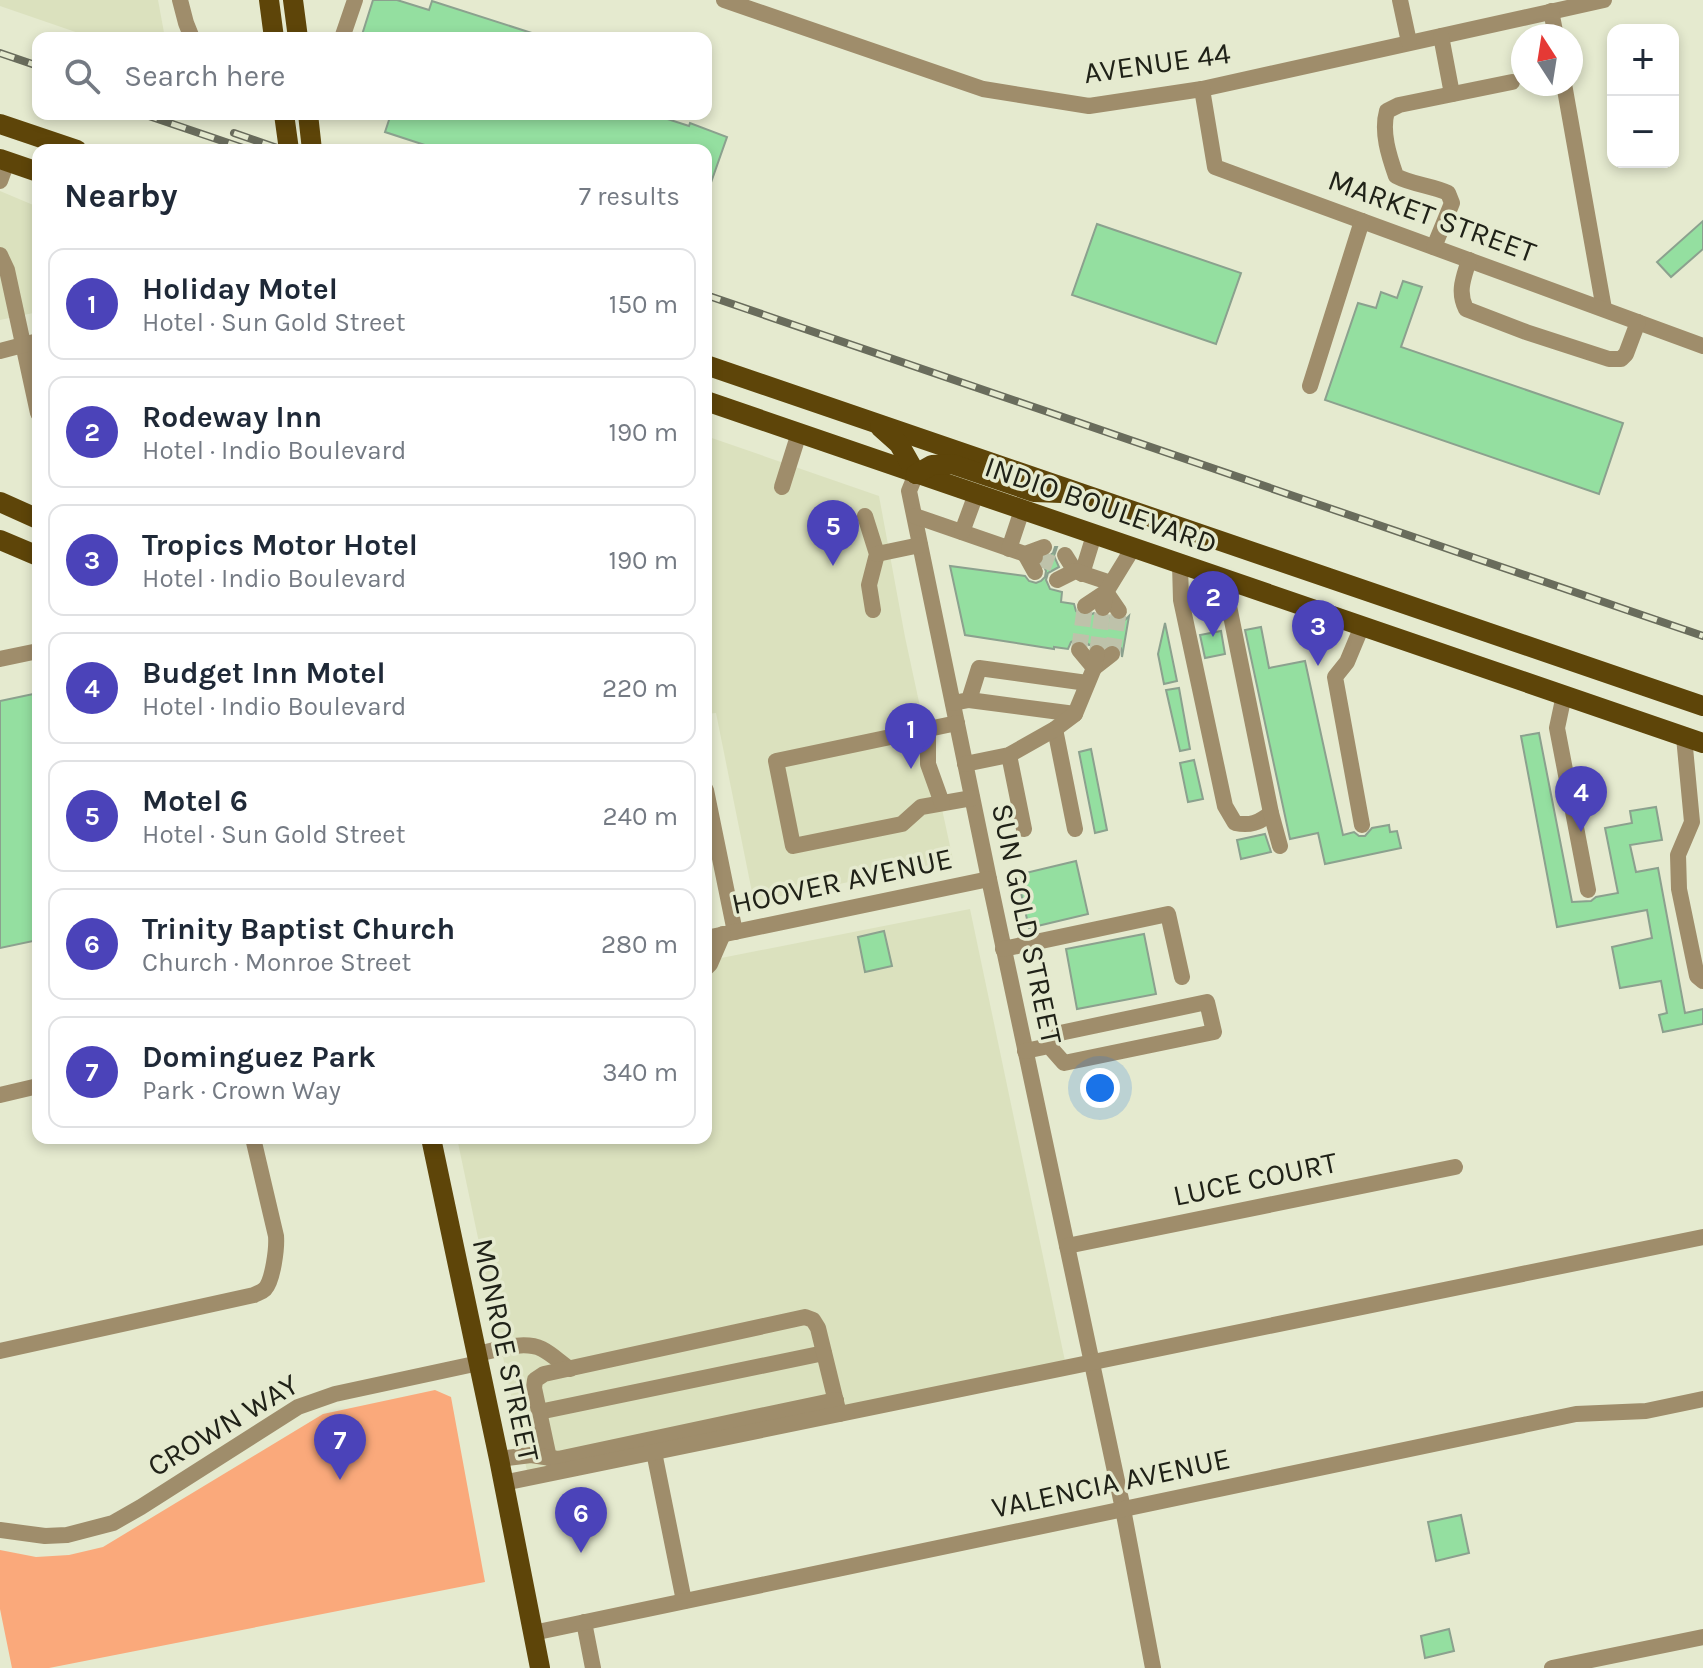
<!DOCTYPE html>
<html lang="en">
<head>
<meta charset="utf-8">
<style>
	body { margin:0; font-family:Karla,sans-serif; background:#f6f6f7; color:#1f2937 }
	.controls { position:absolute; right:24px; top:24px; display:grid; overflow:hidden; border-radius:16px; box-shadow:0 4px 12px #0003 }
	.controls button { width:72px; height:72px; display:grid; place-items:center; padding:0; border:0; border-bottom:2px solid #e0e1e3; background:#fff; color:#1f2937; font:40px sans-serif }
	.compass { position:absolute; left:1511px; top:24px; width:72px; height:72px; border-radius:50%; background:#fff; box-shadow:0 4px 12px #0003; rotate:348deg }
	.you { position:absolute; left:1100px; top:1088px; width:28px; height:28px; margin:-20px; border:6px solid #fff; border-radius:50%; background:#1a73e8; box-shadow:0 0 0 12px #1a73e833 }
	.badge { display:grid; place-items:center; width:52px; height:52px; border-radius:50%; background:#4b43b9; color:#fff; font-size:26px; font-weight:700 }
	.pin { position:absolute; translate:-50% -66px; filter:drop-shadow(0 2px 4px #0008) }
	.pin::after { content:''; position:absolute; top:42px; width:28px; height:24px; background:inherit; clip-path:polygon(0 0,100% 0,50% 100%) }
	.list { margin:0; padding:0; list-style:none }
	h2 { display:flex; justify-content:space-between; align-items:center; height:104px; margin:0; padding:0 32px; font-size:34px }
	h2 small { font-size:26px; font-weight:400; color:#747a83 }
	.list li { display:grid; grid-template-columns:52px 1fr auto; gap:24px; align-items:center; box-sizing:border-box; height:112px; margin:0 16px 16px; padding:0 16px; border:2px solid #e0e1e3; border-radius:16px }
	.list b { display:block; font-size:30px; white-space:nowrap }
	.list p { margin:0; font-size:26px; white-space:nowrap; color:#747a83 }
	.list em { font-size:26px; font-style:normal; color:#747a83 }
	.icon { flex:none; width:44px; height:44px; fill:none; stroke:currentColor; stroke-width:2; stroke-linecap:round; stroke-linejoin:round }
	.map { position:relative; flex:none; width:1703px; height:1668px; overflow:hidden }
	.search { position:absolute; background:#fff; box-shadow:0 4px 12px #0003; left:32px; top:32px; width:680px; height:88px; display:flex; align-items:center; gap:20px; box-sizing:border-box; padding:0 28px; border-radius:16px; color:#747a83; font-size:30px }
	.panel { position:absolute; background:#fff; box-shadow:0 4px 12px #0003; left:32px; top:144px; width:680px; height:1000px; border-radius:16px }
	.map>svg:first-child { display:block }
	.built { fill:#dbe1be }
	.green { fill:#faa97b }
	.building { fill:#94dfa0; stroke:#8ba18e; stroke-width:2 }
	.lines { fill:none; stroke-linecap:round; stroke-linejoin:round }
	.minor-tunnel { stroke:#bec2aa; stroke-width:16; stroke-dasharray:16 8; stroke-linecap:butt }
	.minor { stroke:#9f8d6b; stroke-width:16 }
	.major { stroke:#5e4509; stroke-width:20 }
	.rail-casing { stroke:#696c5c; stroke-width:8 }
	.rail { stroke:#e5eacf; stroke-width:5; stroke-dasharray:15; stroke-linecap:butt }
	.labels { text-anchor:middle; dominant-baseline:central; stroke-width:7; stroke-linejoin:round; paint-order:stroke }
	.street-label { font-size:30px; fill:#202218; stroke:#e5eacf }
</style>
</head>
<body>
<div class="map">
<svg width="1703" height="1668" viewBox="0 0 1703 1668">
	<rect width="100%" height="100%" fill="#e5eacf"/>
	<!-- built -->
	<g class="built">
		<path d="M0 0H158L165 38H93L0 6Z"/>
		<path d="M0 191 38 207V312L0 320Z"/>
		<path d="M706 436 879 496 905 637 953 860 754 902 716 713 706 714Z"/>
		<path d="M970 909 1065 1361 527 1471 457 1138H706V961Z"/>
	</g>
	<!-- green -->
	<path class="green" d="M435 1390 451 1397 485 1582 49 1668H12L0 1609V1550L36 1557 69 1555 103 1547 323 1414Z"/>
	<!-- building -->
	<g class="building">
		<path d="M373 0H397L429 10 432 1 538 35V38H361Z"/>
		<path d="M391 114H652L689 126 690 123 727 137 708 191H706V150H440L385 132Z"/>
		<path d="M1703 221V249L1671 277 1657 262Z"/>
		<path d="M1097 224 1241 273 1216 344 1072 295Z"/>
		<path d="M1403 281 1422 287 1401 347 1623 423 1599 494 1325 400 1358 303 1376 308 1381 292 1397 298Z"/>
		<path d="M1055 547H1057L1054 556 1059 567 1048 573 1046 580 1050 589 1062 592 1061 602 1074 604 1076 611 1081 616 1086 617 1094 613 1100 619 1109 617 1114 620 1119 622 1125 620 1129 616 1122 657 1121 648 1115 644 1105 646 1098 642 1089 645 1084 640 1078 639 1071 642 1068 649 1054 647V649L965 635 950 566 1025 576 1029 581 1036 583 1041 581 1045 577 1046 571 1043 564 1046 558 1053 553Z"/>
		<path d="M1165 623 1177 681 1164 684 1158 654Z"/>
		<path d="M1261 627 1269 668 1305 661 1343 835 1354 832 1359 836H1365L1372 828 1389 825 1390 832 1397 831 1401 848 1325 864 1318 833 1290 839 1245 630Z"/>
		<path d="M1221 631 1225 654 1205 658 1200 635Z"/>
		<path d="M1179 688 1190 749 1180 751 1166 690Z"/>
		<path d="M38 693V940L0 948V701Z"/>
		<path d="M1539 733 1572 902 1591 901 1596 897 1618 893 1605 828 1632 823 1630 811 1656 807 1662 840 1630 845 1636 872 1658 868 1685 1013 1703 1009V1024L1663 1032 1659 1015 1667 1013 1661 981 1620 988 1612 947 1652 938 1647 910 1557 927 1521 736Z"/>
		<path d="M1091 749 1107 830 1095 833 1079 752Z"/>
		<path d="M1194 760 1203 799 1188 802 1180 763Z"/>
		<path d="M1265 834 1271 852 1241 859 1237 840Z"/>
		<path d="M1076 861 1088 914 1029 928 1017 875Z"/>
		<path d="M884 931 892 966 865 972 858 937Z"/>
		<path d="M1144 934 1156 994 1077 1009 1066 949Z"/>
		<path d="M1461 1515 1469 1553 1436 1561 1428 1522Z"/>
		<path d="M1449 1629 1454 1651 1425 1658 1421 1636Z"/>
	</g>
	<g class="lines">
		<!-- minor-tunnel -->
		<g class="minor-tunnel">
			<path d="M1038 558 1060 566"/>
			<path d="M1079 650 1085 606"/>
			<path d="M1097 653 1103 608"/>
			<path d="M1112 654 1119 611"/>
		</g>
		<!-- minor -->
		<g class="minor">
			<path d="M180 0 186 23 192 38"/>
			<path d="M724 0 983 89 1089 106 1202 89 1604 0"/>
			<path d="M1400 0 1409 42"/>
			<path d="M1551 11 1556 36"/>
			<path d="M1441 36 1452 94"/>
			<path d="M342 38 355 0"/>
			<path d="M1564 84 1604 309"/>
			<path d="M1202 89 1215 167 1703 346"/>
			<path d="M0 181 7 162"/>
			<path d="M1434 247 1452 203 1448 193C1431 185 1413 185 1396 176 1389 156 1381 132 1387 111L1399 105 1512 82"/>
			<path d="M0 255 7 270 38 413"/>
			<path d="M1469 260C1464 277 1457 291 1466 309L1526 332 1609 359H1621L1626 354 1638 322"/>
			<path d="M0 351 38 341"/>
			<path d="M1310 386 1362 221"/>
			<path d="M916 474 909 491 989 879 1123 1509 1153 1668"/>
			<path d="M782 487 799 433"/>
			<path d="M865 516 877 554 869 585 873 610"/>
			<path d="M915 516 1025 554 1044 547"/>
			<path d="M962 532 976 494"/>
			<path d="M1009 549 1022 510"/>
			<path d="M877 554 920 545"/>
			<path d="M1065 555 1075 571"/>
			<path d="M1035 557 1025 554 1035 572"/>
			<path d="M1180 564 1181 600 1225 806 1235 823C1250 826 1259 823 1271 813"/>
			<path d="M1082 574 1094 535"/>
			<path d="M1057 580 1075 571 1111 583"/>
			<path d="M1233 582 1229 606 1271 813 1280 846"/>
			<path d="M1085 606 1106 592 1119 611"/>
			<path d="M1103 608 1106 592 1133 548"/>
			<path d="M1362 626 1347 662 1335 677 1362 825"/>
			<path d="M1079 650 1094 668 1112 654"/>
			<path d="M0 659 38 651"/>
			<path d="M1564 695 1557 728 1588 890"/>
			<path d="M969 700 1075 714"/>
			<path d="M953 703 969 700 979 668 1087 683"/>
			<path d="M957 723 776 761 793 846 902 824 921 807 972 798"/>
			<path d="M928 729V764L942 803"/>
			<path d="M1055 729 1075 829"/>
			<path d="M1684 737 1692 822 1678 855 1679 889 1697 976 1703 981"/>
			<path d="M1009 755 1024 829"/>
			<path d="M965 764 1009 755 1055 729 1075 714 1094 668 1097 653"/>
			<path d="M706 790 735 932"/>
			<path d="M706 938 989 879"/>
			<path d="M1003 949 1168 914 1182 977"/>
			<path d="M706 968 710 964 723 934"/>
			<path d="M1025 1051 1049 1046 1064 1063 1214 1032 1207 1002 1060 1033 1049 1046"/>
			<path d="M0 1095 38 1086"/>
			<path d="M1067 1246 1455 1167"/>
			<path d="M0 1351 254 1295C258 1293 262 1292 265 1289 273 1280 277 1248 276 1236L253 1138"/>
			<path d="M477 1354C497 1350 523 1340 542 1349 552 1354 561 1363 570 1369"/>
			<path d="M539 1412 824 1353"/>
			<path d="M654 1452 684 1601"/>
			<path d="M549 1458 534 1388 535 1380 544 1374 805 1317 813 1320 818 1328 839 1414"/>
			<path d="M499 1459 531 1455 558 1459 836 1400"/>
			<path d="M503 1483 1703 1237"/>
			<path d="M0 1530 45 1536 67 1535 113 1523 141 1507 298 1407 335 1394 479 1363"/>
			<path d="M584 1622 593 1668"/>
			<path d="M533 1633 1576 1414 1646 1411 1703 1399"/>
			<path d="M1552 1668 1703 1637"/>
		</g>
		<!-- major -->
		<g class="major">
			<path d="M269 0 274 38"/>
			<path d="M293 0 298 38"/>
			<path d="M284 114 289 150"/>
			<path d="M308 114 312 150"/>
			<path d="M0 124 77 150"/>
			<path d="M0 159 38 172"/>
			<path d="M706 365 1703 706"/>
			<path d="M706 401 1703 743"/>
			<path d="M880 427 899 444 916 474"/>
			<path d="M916 474 932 465 952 464 1034 492 1061 493"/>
			<path d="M0 502 38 519"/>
			<path d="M0 540 38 556"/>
			<path d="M431 1138 499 1459 540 1668"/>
		</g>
		<defs>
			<g id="rail">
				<path d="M0 53 38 66"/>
				<path d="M143 114 249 150"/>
				<path d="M234 133 283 150"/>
				<path d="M706 295 1703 636"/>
			</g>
		</defs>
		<!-- rail casing -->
		<use href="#rail" class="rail-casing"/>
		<!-- rail -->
		<use href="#rail" class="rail"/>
	</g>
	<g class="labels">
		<!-- street labels -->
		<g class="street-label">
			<text transform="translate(1157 63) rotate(-8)">AVENUE 44</text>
			<text transform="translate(1432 216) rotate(20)">MARKET STREET</text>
			<text transform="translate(1101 505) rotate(19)">INDIO BOULEVARD</text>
			<text transform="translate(842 881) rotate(-12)">HOOVER AVENUE</text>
			<text transform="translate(1027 924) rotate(78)">SUN GOLD STREET</text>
			<text transform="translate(1255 1179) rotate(-12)">LUCE COURT</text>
			<text transform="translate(506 1350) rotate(78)">MONROE STREET</text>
			<text transform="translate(223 1425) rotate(-31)">CROWN WAY</text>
			<text transform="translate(1111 1483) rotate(-12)">VALENCIA AVENUE</text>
		</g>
	</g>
</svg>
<div class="controls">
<button>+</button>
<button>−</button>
</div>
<svg class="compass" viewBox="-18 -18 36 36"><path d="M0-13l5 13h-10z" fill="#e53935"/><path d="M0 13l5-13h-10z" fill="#747a83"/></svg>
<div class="you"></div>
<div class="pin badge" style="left:911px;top:769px">1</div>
<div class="pin badge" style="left:1213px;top:637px">2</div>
<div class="pin badge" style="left:1318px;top:666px">3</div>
<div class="pin badge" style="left:1581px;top:832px">4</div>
<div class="pin badge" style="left:833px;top:566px">5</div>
<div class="pin badge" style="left:581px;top:1553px">6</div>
<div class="pin badge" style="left:340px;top:1480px">7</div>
<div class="search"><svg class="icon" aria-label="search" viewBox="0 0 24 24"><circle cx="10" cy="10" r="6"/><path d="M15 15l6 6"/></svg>Search here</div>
<section class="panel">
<h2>Nearby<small>7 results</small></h2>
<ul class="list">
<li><span class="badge">1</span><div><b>Holiday Motel</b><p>Hotel · Sun Gold Street</p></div><em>150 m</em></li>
<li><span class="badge">2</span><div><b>Rodeway Inn</b><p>Hotel · Indio Boulevard</p></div><em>190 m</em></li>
<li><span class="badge">3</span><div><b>Tropics Motor Hotel</b><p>Hotel · Indio Boulevard</p></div><em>190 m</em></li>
<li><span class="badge">4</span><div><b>Budget Inn Motel</b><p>Hotel · Indio Boulevard</p></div><em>220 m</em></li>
<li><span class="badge">5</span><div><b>Motel 6</b><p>Hotel · Sun Gold Street</p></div><em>240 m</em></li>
<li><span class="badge">6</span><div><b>Trinity Baptist Church</b><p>Church · Monroe Street</p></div><em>280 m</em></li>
<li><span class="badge">7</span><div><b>Dominguez Park</b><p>Park · Crown Way</p></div><em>340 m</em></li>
</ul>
</section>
</div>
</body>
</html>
